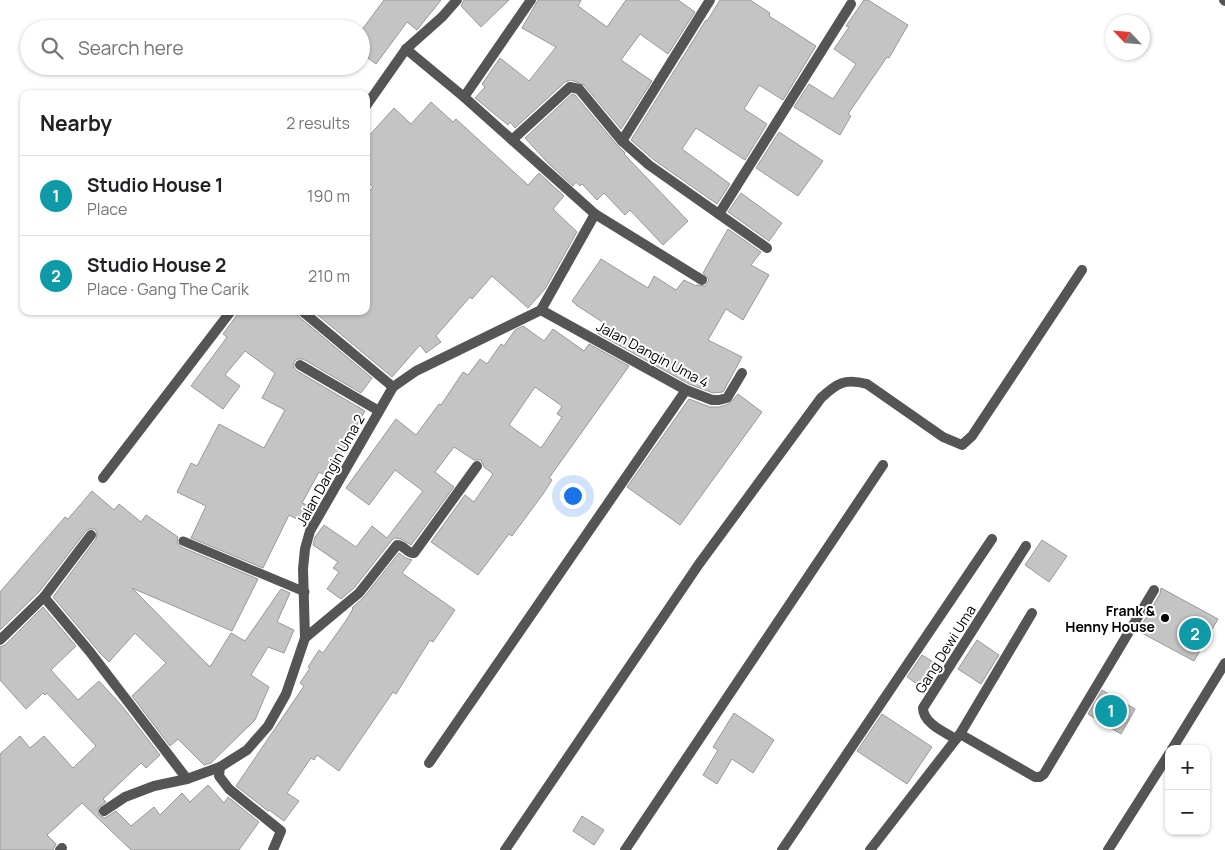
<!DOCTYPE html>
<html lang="en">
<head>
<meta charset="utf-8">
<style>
	body { margin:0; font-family:Manrope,sans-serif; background:#f6f6f6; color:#202124 }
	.controls { position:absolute; right:15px; bottom:15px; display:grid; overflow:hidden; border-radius:10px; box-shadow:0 1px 4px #0004 }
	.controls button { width:45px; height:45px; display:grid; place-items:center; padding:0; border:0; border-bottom:1px solid #e0e0e0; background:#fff; color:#202124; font:25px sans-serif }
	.compass { position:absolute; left:1105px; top:15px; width:45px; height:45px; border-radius:50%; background:#fff; box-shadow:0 1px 4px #0004; rotate:296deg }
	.you { position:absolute; left:572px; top:495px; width:18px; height:18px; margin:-12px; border:4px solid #fff; border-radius:50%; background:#1a73e8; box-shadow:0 0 0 8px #1a73e833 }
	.badge { display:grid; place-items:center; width:32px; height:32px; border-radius:50%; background:#d93025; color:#fff; font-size:16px; font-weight:700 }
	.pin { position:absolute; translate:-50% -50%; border:2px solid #fff; box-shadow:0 1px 5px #0006 }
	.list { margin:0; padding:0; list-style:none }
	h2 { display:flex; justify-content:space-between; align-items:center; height:65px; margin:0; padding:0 20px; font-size:21px }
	h2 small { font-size:16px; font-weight:400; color:#757577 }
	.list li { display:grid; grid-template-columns:32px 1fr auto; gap:15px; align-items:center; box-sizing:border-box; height:80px; padding:0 20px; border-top:1px solid #e0e0e0 }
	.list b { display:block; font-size:19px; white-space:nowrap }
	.list p { margin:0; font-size:16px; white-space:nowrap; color:#757577 }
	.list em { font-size:16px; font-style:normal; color:#757577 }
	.icon { flex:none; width:28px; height:28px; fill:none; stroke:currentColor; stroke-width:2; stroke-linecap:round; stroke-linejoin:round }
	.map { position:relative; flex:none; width:1225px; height:850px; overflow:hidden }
	.search { position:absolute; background:#fff; box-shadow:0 1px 4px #0004; left:20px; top:20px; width:350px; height:55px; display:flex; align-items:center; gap:12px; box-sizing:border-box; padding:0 18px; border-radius:28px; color:#757577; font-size:19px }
	.panel { position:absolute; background:#fff; box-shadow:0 1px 4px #0004; left:20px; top:90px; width:350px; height:225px; border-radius:10px }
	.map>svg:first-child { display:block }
	.building { fill:#c4c4c4; stroke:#999; fill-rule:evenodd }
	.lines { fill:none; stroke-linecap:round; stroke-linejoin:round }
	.lane { stroke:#555; stroke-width:9 }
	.street { stroke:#555; stroke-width:10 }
	.poi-dot { fill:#000; stroke:#fff; stroke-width:2 }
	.labels { text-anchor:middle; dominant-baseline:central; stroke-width:4; stroke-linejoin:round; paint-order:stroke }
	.street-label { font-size:14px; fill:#000; stroke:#fff }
	.poi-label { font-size:14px; font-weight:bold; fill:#000; stroke:#fff; text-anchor:end }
</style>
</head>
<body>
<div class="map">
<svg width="1225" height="850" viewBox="0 0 1225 850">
	<rect width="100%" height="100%" fill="#fff"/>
	<!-- building -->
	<g class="building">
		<path d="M384 0H441L417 30 407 22 376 64 361 53V31Z"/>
		<path d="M464 0H509L481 27 461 6Z"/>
		<path d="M538 0H581L578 6 607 27 626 0H678L695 12 668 54 640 34 621 60 652 81 621 129 584 85 571 80 565 82 515 128 510 122 508 125 475 98 485 87 482 84 500 58 529 81 556 47 522 28Z"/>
		<path d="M720 0H750L770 13 769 16 816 46 783 100 759 85 744 109 767 124 745 160 696 128 682 149 730 184 717 204 654 160 631 140 706 20 707 21Z"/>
		<path d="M864 0H868L908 25 889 58 887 57 848 114 851 116 840 135 794 107 809 84 833 99 856 64 834 49 849 27 846 26Z"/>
		<path d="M572 94 575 95 617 145 625 153 624 154 688 221 663 245 630 210 625 215 604 193 597 200 582 184 580 186 576 182 573 186 548 163 525 138Z"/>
		<path d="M431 102 453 122 456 119 528 185 539 173 564 196 553 209 577 232 545 289 528 308 492 276 472 299 470 297 436 336 441 342 426 353 420 345 392 377 313 311H366V195L373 187 366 181V139L394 108 411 124Z"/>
		<path d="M779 132 823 161 798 196 756 168Z"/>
		<path d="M741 193 782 223 769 241 728 212Z"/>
		<path d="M728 229 761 252 751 265 769 275 743 320 726 309 708 340 742 357 723 392 713 393 689 384 597 333 604 323 576 305V304L572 301 601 259 648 288 654 276 676 290 684 280 696 286 697 285 705 286 709 280 703 273Z"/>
		<path d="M240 311H295L298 316 372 378 361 393 303 359H297L294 362V368L297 371 365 411 328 477 319 472 302 503 312 507 304 523 289 515 263 568 191 538 206 506 177 492 191 463 197 466 219 424 264 448 285 410 262 398 275 373 245 351 225 375 240 386 223 409 191 386 227 337 223 334Z"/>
		<path d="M523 326 544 341 553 329 584 351 589 344 629 366 549 478 552 480 543 494 512 536 509 534 478 575 431 542 465 495 474 502 493 474 484 467 481 460H474L454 447 435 472 454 487 411 545 401 539 395 538 392 540 354 588 341 599 327 589 339 572 333 568 338 562 313 545 315 537 324 525 356 547 372 526 387 538 423 491 395 470 369 505 346 488 396 419 416 435 439 404 441 405 463 372 468 375 480 359 487 364 501 344 504 346 515 330ZM535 387 562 406 557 414 562 417 541 448 509 425Z"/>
		<path d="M738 394 762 412 680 525 627 487 689 399 710 407H719L729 404Z"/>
		<path d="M92 491 114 510 119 504 141 522 146 515 178 537 177 542 181 547 258 579 232 631 132 588 210 667 231 633 245 641 281 589 290 593 277 622 294 630 284 653 268 647 251 675 269 687 255 720 211 763 204 765 178 739 170 746 132 696 166 663 135 633 109 662 100 653 53 597 96 539 97 533 95 529H89L86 531 39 592 0 630V592L65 517 68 519Z"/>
		<path d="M1042 540 1067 556 1049 582 1025 565Z"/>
		<path d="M399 553 406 558 412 560 402 573 455 610 433 642 430 640 396 694 393 692 339 771 317 755 314 760 311 758 287 793 299 801 284 821 269 810 268 811 236 786 304 686 300 683 310 668 308 667 319 650 323 653 347 619 353 609 352 608 364 597Z"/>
		<path d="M1161 588 1218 619 1194 661 1138 631 1160 594Z"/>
		<path d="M43 607 76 646 51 670 78 700 99 681 122 706 160 755 146 768 141 763 103 799 106 802 98 808 99 815 105 818 116 811 131 826 154 807 160 815 182 793 190 802 208 785 224 803 228 797 259 822 239 850H131L82 803 47 835 56 844 53 850H0V754L20 736 30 748 44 736 73 768 96 746 47 693 45 695 43 693 26 709 0 680V647L5 645Z"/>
		<path d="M977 640 999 655 981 684 958 669Z"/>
		<path d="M922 655 938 665 923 688 907 677Z"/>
		<path d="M1102 690 1135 709 1121 734 1088 714Z"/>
		<path d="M734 713 774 740 753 773 732 759 717 784 703 775 718 750 713 747Z"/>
		<path d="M882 714 932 747 907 784 857 751Z"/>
		<path d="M582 816 604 830 594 845 573 831Z"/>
	</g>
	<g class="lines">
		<!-- lane -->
		<path class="lane" d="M183 541 305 592"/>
		<!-- street -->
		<g class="street">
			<path d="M1224 0 1225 1"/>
			<path d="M406 49 464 97 595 214 702 280"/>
			<path d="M464 97 531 0"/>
			<path d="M366 106 406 49 442 17 457 0"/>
			<path d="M512 140 570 87 579 89 622 141 649 165 767 248"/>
			<path d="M622 141 710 0"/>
			<path d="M719 214 851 4"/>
			<path d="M541 310 686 390 712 400H719L727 398 742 373"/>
			<path d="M541 310 595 214"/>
			<path d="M302 311 393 387"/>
			<path d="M300 365 379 411"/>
			<path d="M103 478 231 311"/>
			<path d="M44 597 90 652 187 779"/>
			<path d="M305 638 359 593 397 545C405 545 407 554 414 553L477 466"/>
			<path d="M0 640 44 597 91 535"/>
			<path d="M960 734 1035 777H1040L1044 774 1154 590"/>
			<path d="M956 739C944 732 923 723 923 708L1026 546"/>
			<path d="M1172 749 1225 663"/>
			<path d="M429 763 686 390"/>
			<path d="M220 767 219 776 229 789 281 831 273 850"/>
			<path d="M104 811 125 797 154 786 187 779 220 767 247 750 268 726 286 694 305 638 303 569 305 549 310 531 393 387 416 371 541 310"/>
			<path d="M60 850 62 848"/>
			<path d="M505 850 699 564 821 398C837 383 845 378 867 384L943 437 962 445 972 436 1082 270"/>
			<path d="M625 850 883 465"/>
			<path d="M782 850 992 539"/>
			<path d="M870 850 960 734 1032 613"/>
			<path d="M1108 850 1169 754"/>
		</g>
	</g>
	<!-- markers -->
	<circle class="poi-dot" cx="1165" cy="618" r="5"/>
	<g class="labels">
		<!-- street labels -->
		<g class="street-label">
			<text transform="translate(653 354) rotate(28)">Jalan Dangin Uma 4</text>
			<text transform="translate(330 470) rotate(-61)">Jalan Dangin Uma 2</text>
			<text transform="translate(945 649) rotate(-58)">Gang Dewi Uma</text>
		</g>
		<!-- poi labels -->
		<g class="poi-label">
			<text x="1155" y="610">Frank &amp;<tspan x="1155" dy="16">Henny House</tspan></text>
		</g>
	</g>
</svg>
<div class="controls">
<button>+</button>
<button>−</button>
</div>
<svg class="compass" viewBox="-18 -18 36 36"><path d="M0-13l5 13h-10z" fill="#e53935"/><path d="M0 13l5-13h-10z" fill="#757577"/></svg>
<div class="you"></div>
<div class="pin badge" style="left:1111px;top:711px;background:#0f9aa8">1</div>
<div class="pin badge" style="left:1195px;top:634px;background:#0f9aa8">2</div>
<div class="search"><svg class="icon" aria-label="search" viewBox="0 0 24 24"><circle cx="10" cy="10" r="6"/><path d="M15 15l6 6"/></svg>Search here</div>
<section class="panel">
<h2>Nearby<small>2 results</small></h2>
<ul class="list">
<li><span class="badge" style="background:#0f9aa8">1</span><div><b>Studio House 1</b><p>Place</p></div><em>190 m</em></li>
<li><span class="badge" style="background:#0f9aa8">2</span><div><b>Studio House 2</b><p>Place · Gang The Carik</p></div><em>210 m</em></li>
</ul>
</section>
</div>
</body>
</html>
